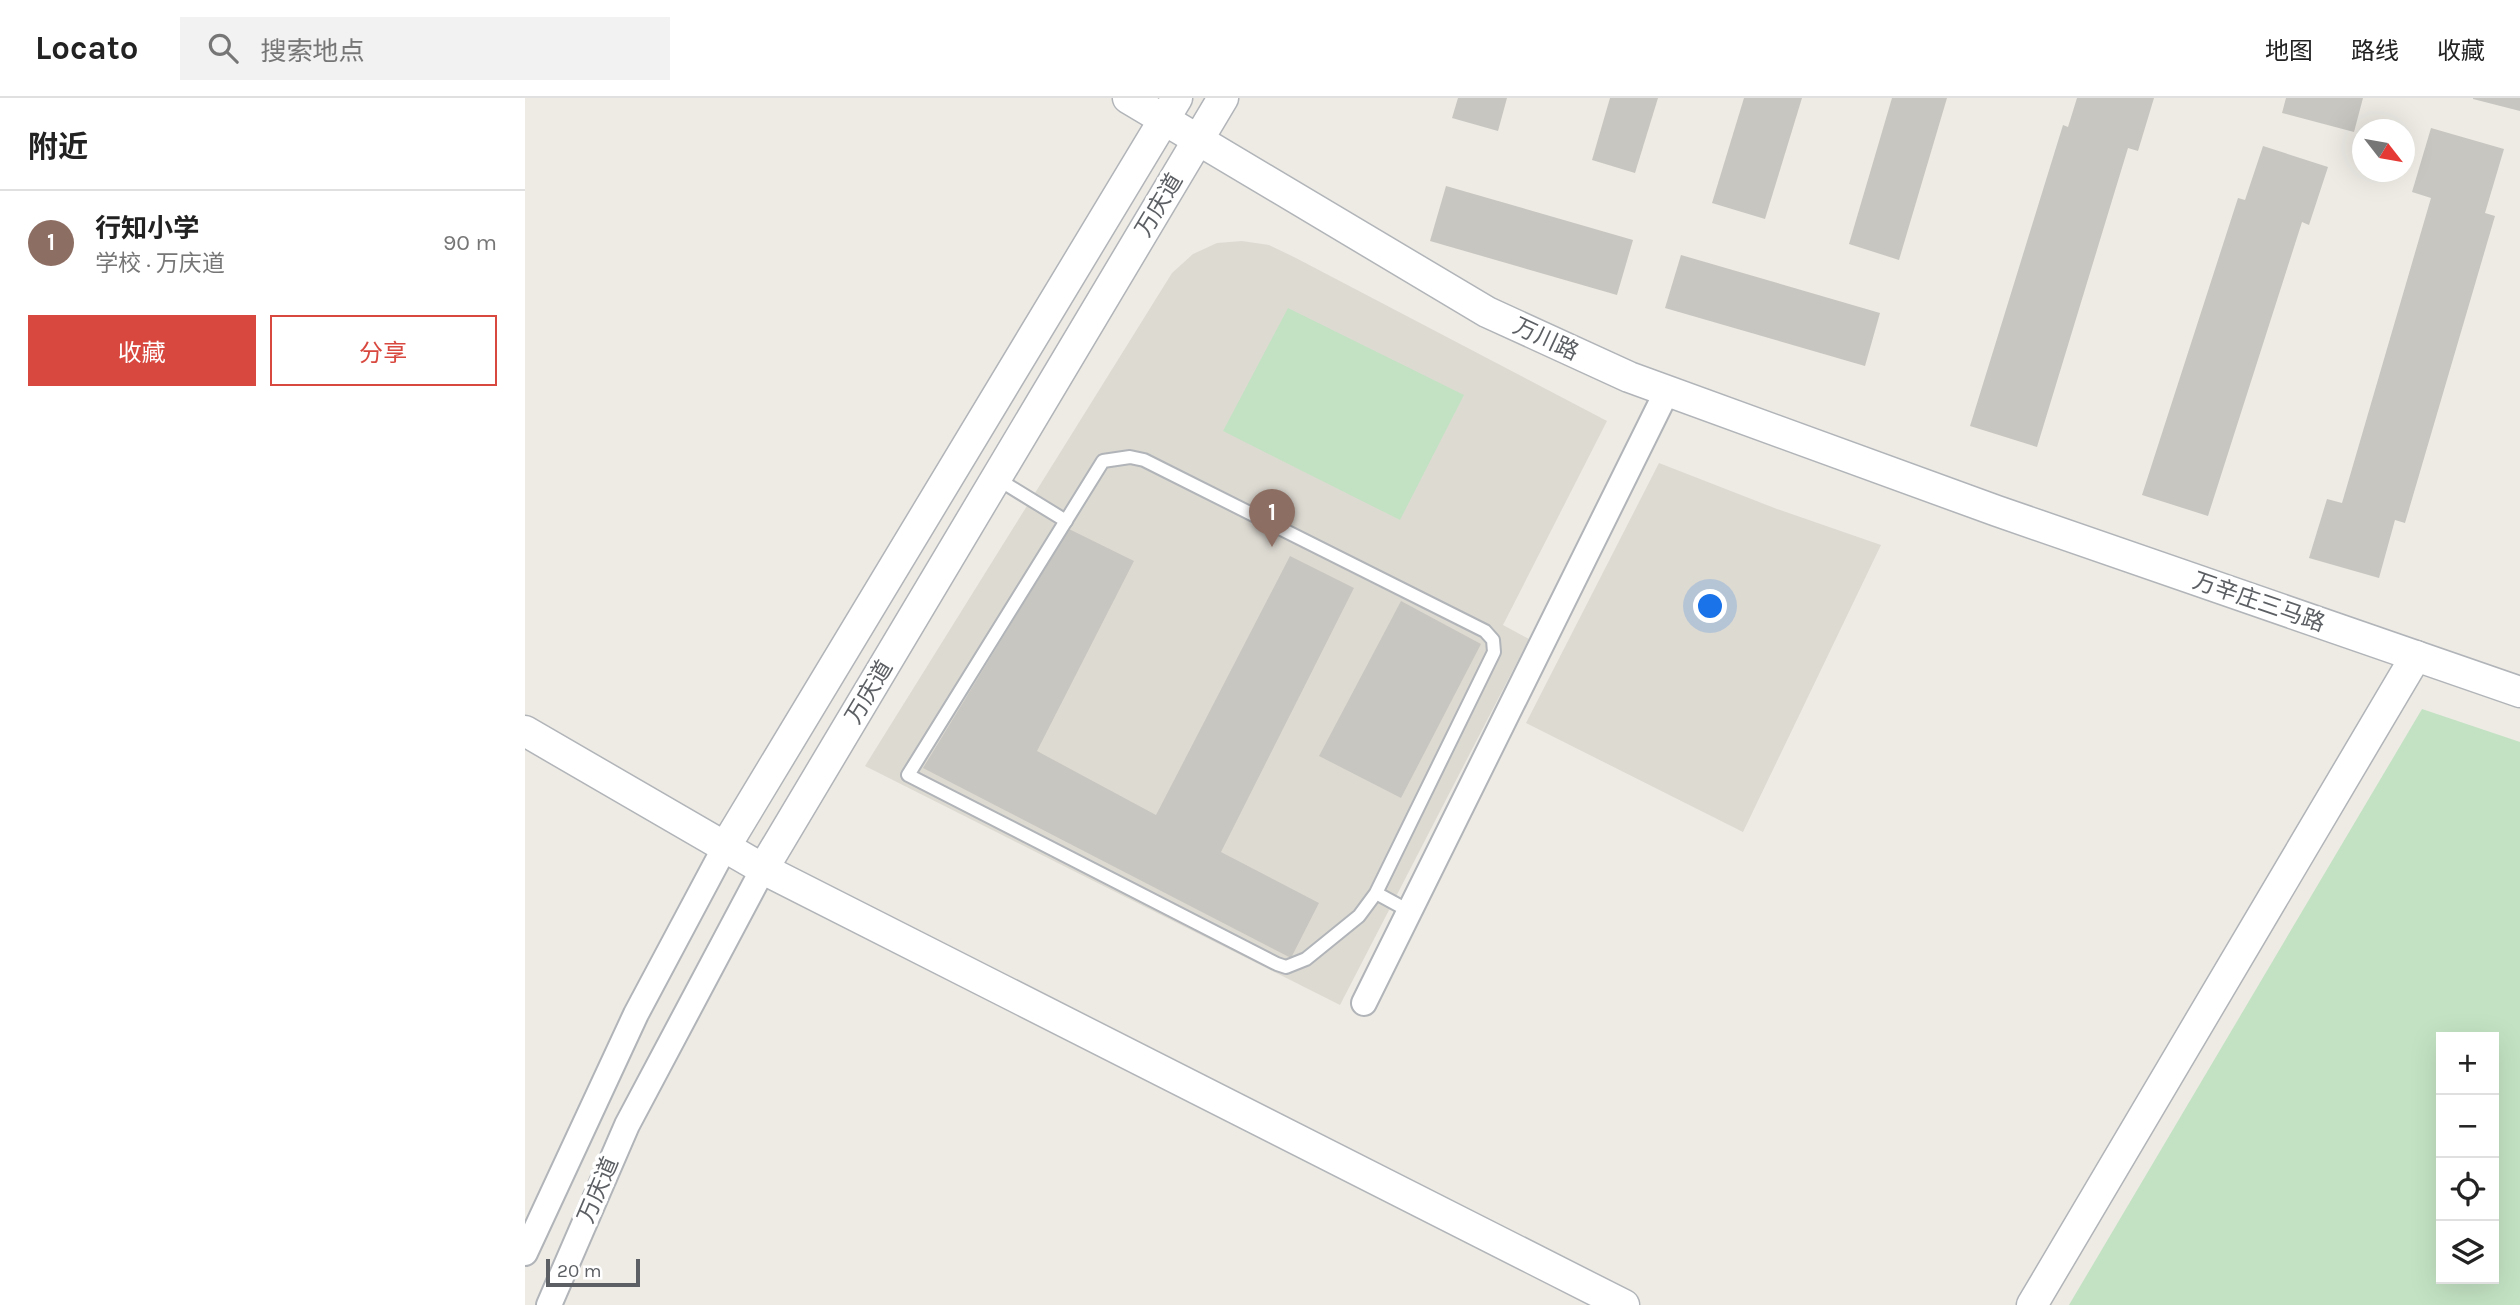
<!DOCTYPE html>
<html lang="zh">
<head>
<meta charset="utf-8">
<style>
	body { margin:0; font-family:Karla,"Noto Sans SC",sans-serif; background:#f2f2f2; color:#222 }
	.controls { position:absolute; right:21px; bottom:21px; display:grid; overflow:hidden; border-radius:0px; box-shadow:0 7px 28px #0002 }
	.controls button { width:63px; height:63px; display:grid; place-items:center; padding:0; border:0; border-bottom:2px solid #e0e0e0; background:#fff; color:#222; font:35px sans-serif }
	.compass { position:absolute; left:1827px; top:21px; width:63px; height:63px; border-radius:50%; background:#fff; box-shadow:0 7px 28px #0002; rotate:121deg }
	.scale { position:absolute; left:21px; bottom:18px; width:94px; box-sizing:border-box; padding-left:7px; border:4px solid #5c5f63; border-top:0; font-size:19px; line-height:24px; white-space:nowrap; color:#5c5f63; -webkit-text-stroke:5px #fff; paint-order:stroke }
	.you { position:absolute; left:1186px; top:509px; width:24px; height:24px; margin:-18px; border:5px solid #fff; border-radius:50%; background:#1a73e8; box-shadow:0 0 0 10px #1a73e833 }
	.badge { display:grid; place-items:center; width:46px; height:46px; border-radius:50%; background:#d8483f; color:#fff; font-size:23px; font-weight:700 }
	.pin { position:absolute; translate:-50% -58px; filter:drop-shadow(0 2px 4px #0008) }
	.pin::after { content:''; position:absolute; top:37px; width:24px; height:21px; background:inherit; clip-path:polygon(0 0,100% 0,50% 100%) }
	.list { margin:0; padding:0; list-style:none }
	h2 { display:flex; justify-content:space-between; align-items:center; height:91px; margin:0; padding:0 28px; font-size:30px }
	h2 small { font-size:23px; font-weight:400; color:#767676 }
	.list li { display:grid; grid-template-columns:46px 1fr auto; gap:21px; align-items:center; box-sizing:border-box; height:105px; padding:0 28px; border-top:2px solid #e0e0e0 }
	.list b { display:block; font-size:26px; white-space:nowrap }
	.list p { margin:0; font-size:23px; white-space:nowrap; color:#767676 }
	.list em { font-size:23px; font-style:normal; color:#767676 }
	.actions { display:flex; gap:14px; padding:21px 28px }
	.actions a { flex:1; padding:16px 0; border:2px solid #d8483f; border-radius:0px; text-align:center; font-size:24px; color:#d8483f }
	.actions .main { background:#d8483f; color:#fff }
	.icon { flex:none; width:38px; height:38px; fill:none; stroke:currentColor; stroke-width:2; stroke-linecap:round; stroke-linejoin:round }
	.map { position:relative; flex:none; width:1995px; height:1207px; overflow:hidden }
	header { display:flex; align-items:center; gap:42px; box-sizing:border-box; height:98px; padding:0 35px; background:#fff; border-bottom:2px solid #e0e0e0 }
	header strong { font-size:33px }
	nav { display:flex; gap:38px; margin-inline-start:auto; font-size:24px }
	.search { width:490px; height:63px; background:#f2f2f2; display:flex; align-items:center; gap:18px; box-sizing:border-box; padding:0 24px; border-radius:0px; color:#767676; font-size:26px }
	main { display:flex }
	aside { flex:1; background:#fff }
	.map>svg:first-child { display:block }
	.education { fill:#dddad2 }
	.green { fill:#c3e2c3; fill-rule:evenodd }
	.building { fill:#c8c6c0 }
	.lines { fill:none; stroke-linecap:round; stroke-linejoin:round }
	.service-casing { stroke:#b1b4b8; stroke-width:16 }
	.minor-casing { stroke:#b1b4b8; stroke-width:28 }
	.tertiary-casing { stroke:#b1b4b8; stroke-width:33 }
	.service { stroke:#fff; stroke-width:12 }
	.minor { stroke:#fff; stroke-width:24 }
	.tertiary { stroke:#fff; stroke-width:30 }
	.labels { text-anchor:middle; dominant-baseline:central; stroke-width:7; stroke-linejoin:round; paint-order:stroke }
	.street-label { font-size:23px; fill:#5c5f63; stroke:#fff }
</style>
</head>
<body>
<header>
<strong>Locato</strong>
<div class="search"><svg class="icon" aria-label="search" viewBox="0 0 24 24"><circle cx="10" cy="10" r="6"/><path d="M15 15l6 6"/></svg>搜索地点</div>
<nav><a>地图</a><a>路线</a><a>收藏</a></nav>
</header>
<main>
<aside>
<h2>附近<small></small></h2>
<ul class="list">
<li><span class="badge" style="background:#8d6e63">1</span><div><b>行知小学</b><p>学校 · 万庆道</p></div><em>90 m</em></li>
</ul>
<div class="actions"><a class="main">收藏</a><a>分享</a></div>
</aside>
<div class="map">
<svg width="1995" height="1207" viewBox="0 0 1995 1207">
	<rect width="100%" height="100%" fill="#edebe4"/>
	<!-- education -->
	<g class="education">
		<path d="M717 143 744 147 769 159 1082 323 978 527 1004 541 815 907 340 668 647 175 668 156 692 145Z"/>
		<path d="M1134 365 1252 411 1356 447 1218 734 1001 625Z"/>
	</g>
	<!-- green -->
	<g class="green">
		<path d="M763 210 939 297 875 422 698 333Z"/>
		<path d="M1897 611 1995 644V1207H1544ZM1916 939H1969V1181H1916Z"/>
	</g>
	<!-- building -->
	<g class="building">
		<path d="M933 0H982L973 33 927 20Z"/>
		<path d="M1085 0H1133L1110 75 1067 62Z"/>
		<path d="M1219 0H1277L1240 121 1187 105Z"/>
		<path d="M1367 0H1422L1374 162 1324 146Z"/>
		<path d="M1552 0H1629L1613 53 1603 50 1512 349 1445 328 1538 27 1543 29Z"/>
		<path d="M1761 0H1838L1829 34 1757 15Z"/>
		<path d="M1948 0H1995V13L1948 1Z"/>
		<path d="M1906 30 1979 51 1960 115 1970 118 1880 425 1870 422 1854 480 1784 460 1802 401 1817 405 1906 100 1887 94Z"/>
		<path d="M1738 48 1803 69 1784 127 1777 124 1683 418 1617 397 1713 100 1720 102Z"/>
		<path d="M921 88 1108 142 1092 197 905 143Z"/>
		<path d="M1156 157 1355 215 1340 268 1140 210Z"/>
		<path d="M544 431 609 463 512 653 631 717 765 458 829 490 696 754 794 805 766 860 398 670Z"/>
		<path d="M876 503 956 546 876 700 794 658Z"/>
	</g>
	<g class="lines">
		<defs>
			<g id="service">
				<path d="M471 380 541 423"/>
				<path d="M851 795 969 554 968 542 960 533 619 362 605 359 578 363 383 677 752 866 761 869 781 861 834 818 851 795 884 813"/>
			</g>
			<g id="minor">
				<path d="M839 905 1142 293"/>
				<path d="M0 1155 111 916 200 749"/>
				<path d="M24 1207 102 1027 238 771"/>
			</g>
			<g id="tertiary">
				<path d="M603 0 962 214 1104 279 1472 413 1995 594"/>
				<path d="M0 633 238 771 1099 1207"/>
				<path d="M200 749 652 0"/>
				<path d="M238 771 698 0"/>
				<path d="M1507 1207 1891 558"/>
			</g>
		</defs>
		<!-- service casing -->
		<use href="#service" class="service-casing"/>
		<!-- minor casing -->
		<use href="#minor" class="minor-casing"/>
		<!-- tertiary casing -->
		<use href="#tertiary" class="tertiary-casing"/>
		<!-- service -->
		<use href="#service" class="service"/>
		<!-- minor -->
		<use href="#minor" class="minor"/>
		<!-- tertiary -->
		<use href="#tertiary" class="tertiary"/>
	</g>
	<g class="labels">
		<!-- street labels -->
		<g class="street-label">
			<text transform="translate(634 107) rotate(-59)">万庆道</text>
			<text transform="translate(1021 241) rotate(25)">万川路</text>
			<text transform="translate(1734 504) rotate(19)">万辛庄三马路</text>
			<text transform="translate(344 594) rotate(-59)">万庆道</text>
			<text transform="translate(73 1092) rotate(-67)">万庆道</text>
		</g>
	</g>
</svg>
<div class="controls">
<button>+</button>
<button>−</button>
<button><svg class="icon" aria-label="locate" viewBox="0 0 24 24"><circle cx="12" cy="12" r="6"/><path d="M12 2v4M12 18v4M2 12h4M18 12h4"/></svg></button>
<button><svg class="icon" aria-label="layers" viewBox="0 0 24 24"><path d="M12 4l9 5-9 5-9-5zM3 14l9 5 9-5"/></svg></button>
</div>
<svg class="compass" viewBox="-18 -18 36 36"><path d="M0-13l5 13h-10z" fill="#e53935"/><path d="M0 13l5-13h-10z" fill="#767676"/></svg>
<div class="scale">20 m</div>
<div class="you"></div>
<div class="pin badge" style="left:747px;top:449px;background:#8d6e63">1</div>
</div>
</main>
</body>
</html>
